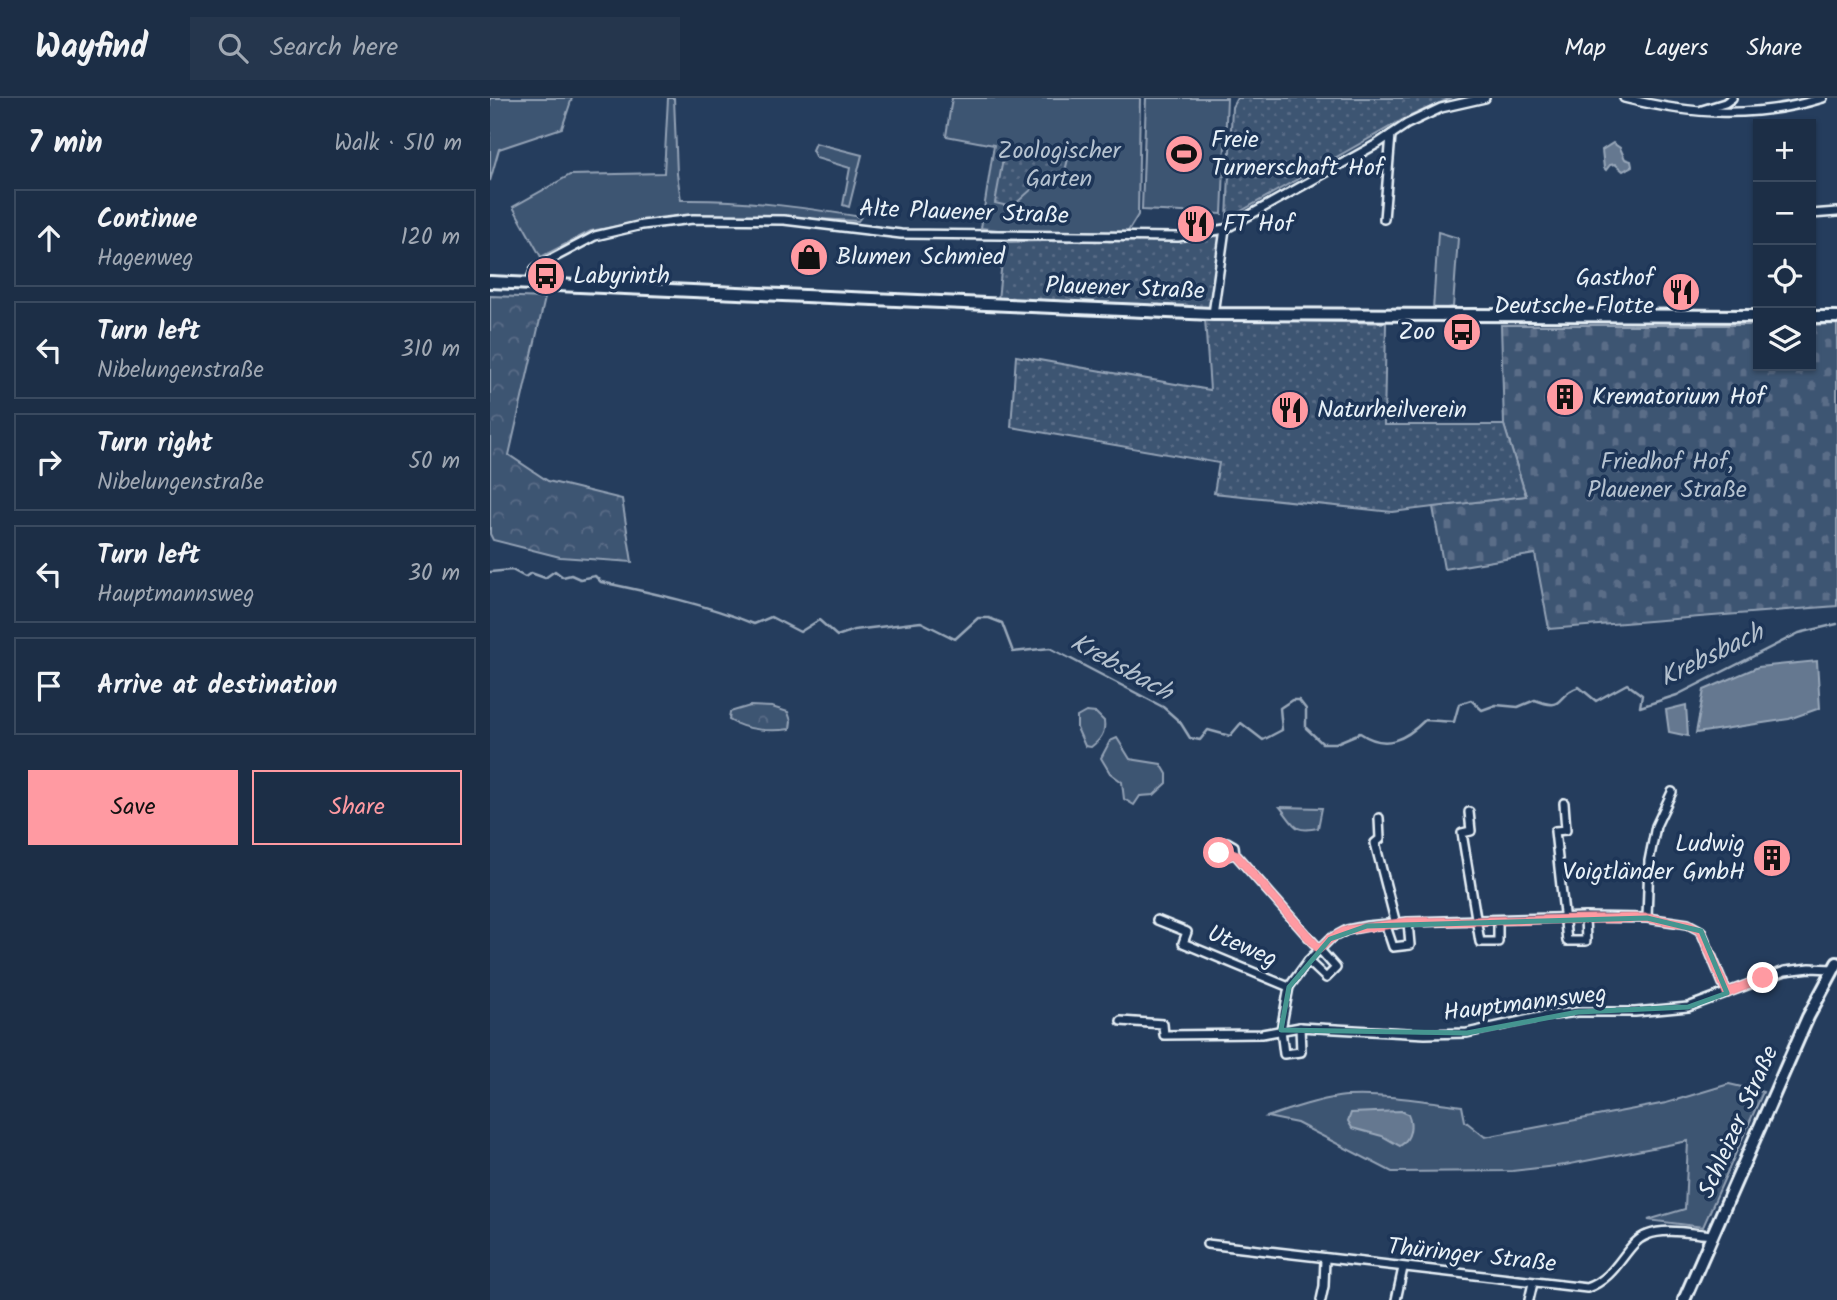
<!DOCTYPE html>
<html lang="en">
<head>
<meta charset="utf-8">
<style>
	body { margin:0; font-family:Kalam,sans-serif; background:#25364d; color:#f1f3f6 }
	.controls { position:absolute; right:21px; top:21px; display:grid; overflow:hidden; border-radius:0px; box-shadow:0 2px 5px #0004 }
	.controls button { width:63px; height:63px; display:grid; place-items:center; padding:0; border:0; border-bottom:2px solid #3a4a5f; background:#1c2e46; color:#f1f3f6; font:35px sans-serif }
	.stop { position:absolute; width:21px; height:21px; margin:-16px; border:5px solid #ff9aa2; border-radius:50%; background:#fff }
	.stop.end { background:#ff9aa2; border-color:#fff; box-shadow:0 2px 7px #0008 }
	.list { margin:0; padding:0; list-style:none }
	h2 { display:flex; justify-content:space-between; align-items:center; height:91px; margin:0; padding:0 28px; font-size:30px }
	h2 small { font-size:23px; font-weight:400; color:#a0a8b3 }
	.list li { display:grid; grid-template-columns:46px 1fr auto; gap:21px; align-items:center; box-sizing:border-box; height:98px; margin:0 14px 14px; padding:0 14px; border:2px solid #3a4a5f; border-radius:0px }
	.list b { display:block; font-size:26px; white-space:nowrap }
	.list p { margin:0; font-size:23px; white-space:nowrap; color:#a0a8b3 }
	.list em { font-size:23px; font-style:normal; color:#a0a8b3 }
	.actions { display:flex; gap:14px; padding:21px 28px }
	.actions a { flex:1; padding:16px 0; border:2px solid #ff9aa2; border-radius:0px; text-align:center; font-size:24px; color:#ff9aa2 }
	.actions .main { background:#ff9aa2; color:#111 }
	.icon { flex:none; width:38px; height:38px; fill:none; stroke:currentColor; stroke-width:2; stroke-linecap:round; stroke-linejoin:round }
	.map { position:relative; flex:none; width:1347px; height:1202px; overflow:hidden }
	header { display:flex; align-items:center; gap:42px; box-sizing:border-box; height:98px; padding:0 35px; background:#1c2e46; border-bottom:2px solid #3a4a5f }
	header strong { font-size:33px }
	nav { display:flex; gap:38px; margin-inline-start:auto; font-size:24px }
	.search { width:490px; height:63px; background:#25364d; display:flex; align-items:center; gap:18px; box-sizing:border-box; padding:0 24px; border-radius:0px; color:#a0a8b3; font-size:26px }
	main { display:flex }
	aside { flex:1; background:#1c2e46 }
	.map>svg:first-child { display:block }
	.green { fill:#3e5472; stroke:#93a2b5; stroke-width:2 }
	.forest { fill:url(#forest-crowns); stroke:#93a2b5; stroke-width:2 }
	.cemetery { fill:url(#cemetery-stones); stroke:#93a2b5; stroke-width:2 }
	.garden { fill:url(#garden-dots); stroke:#93a2b5; stroke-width:2 }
	.water { fill:#657890; stroke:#99a8ba; stroke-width:2 }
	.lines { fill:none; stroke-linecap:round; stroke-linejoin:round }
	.stream { stroke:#99a8ba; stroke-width:2.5 }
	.street-casing { stroke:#e8f1f8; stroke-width:12 }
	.primary-casing { stroke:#e8f1f8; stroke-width:16 }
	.street { stroke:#1d3557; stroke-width:7 }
	.primary { stroke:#1d3557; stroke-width:10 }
	.route { stroke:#ff9aa2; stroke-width:9 }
	.marked { fill:none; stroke:#459590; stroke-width:5; stroke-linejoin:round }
	.labels { text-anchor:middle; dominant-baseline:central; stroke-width:7; stroke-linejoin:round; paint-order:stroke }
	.poi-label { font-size:24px; fill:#e8f1f8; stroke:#1d3557; text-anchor:start }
	.park-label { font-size:24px; fill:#b5c2d0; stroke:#1d3557 }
	.street-label { font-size:24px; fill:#e8f1f8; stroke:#1d3557 }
	.water-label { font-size:26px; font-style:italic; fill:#b4c1ce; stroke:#1d3557 }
</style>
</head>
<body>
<header>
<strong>Wayfind</strong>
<div class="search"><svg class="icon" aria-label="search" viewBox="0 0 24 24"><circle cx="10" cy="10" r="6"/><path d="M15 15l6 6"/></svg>Search here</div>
<nav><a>Map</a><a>Layers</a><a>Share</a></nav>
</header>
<main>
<aside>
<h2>7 min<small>Walk · 510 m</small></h2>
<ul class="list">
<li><svg class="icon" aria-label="ahead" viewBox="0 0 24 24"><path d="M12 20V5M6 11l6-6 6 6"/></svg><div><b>Continue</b><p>Hagenweg</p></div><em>120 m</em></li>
<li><svg class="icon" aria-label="left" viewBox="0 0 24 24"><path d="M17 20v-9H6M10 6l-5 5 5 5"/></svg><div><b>Turn left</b><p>Nibelungenstraße</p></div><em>310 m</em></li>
<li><svg class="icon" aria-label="right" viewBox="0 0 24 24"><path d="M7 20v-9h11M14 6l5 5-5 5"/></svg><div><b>Turn right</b><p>Nibelungenstraße</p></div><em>50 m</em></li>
<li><svg class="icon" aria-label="left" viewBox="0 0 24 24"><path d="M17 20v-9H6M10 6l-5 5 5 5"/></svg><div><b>Turn left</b><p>Hauptmannsweg</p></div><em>30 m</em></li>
<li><svg class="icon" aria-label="arrive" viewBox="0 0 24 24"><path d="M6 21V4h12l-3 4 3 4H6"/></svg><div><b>Arrive at destination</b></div></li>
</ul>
<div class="actions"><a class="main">Save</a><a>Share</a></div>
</aside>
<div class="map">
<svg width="1347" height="1202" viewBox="0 0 1347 1202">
	<defs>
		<pattern id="forest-crowns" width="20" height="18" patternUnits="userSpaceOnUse" patternTransform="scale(1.75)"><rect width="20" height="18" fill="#3e5472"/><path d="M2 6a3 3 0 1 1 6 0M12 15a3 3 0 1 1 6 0" fill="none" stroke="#5a6d87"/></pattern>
		<pattern id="cemetery-stones" width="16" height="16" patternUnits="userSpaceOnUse" patternTransform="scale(1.75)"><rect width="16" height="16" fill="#3e5472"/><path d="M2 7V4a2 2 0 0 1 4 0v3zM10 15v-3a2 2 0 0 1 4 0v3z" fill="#5a6d87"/></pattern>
		<pattern id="garden-dots" width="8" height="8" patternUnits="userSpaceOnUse" patternTransform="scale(1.75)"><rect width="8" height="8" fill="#3e5472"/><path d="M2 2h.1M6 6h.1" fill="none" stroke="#5a6d87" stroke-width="1.8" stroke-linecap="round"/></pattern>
	</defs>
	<rect width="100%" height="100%" fill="#253d5d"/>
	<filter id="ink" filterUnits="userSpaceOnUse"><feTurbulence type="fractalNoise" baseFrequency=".0143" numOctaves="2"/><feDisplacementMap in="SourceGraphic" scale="14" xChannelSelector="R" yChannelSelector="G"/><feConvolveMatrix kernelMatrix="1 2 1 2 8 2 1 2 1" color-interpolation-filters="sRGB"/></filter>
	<g filter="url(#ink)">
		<!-- green -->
		<g class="green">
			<path d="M0 0H82L72 30 9 51 0 83Z"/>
			<path d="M178 0H184L187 76 191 102C252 101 311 109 371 119L368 123 250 117 166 121 101 133 51 159 23 109 80 77 174 75Z"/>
			<path d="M462 0H650L648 117 637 135 524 134 491 130 504 47 456 38Z"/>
			<path d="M656 0H737L732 116 652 112Z"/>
			<path d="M325 45 372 57 359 109 353 107 360 70 326 60 322 52Z"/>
			<path d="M948 134 968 140 963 209 943 212Z"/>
			<path d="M596 614 606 615 614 623C616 635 610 642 601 649L595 648 587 630V619Z"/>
			<path d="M627 640 640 661 671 666 677 676V685L664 697 650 698 644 707 634 701 632 684 620 675 611 660 620 643Z"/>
			<path d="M790 709 832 710 828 730C803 735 805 727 790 709Z"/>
			<path d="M1239 986 1273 994 1213 1129 1158 1122 1195 1111 1198 1043 1075 1067 1022 1073 902 1074 807 1025 777 1019C796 1012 837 999 857 998 895 996 934 1003 972 1008L975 1023 995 1039 1176 1005Z"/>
		</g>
		<!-- forest -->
		<g class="forest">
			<path d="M0 198 55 200 19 357 58 383 132 401 142 464 70 459 3 442 0 436Z"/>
			<path d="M260 608 282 609 298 614 301 623 300 631C281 634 255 632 239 622L240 614Z"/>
		</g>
		<!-- cemetery -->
		<path class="cemetery" d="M1347 226V508L1059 531 1045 456 954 471 943 409 1036 398 1014 327 1011 227H1268V268H1321V227Z"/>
		<!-- garden -->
		<g class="garden">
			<path d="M747 0H961L914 21 737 121 742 9Z"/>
			<path d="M515 50 578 61 575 73 571 79 544 89 522 109 505 105Z"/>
			<path d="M730 138 720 211 508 202 514 144Z"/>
			<path d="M715 221 896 225 894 327H1014L1036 398 902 414 724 395 729 365 521 329 526 258 720 292Z"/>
		</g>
		<!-- water -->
		<g class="water">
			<path d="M1123 45 1130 50 1135 61 1141 63 1142 68 1133 73 1125 66 1120 67 1116 72 1114 70 1112 52Z"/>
			<path d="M1327 563 1330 610 1299 621 1206 635 1214 592 1268 569Z"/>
			<path d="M1196 607 1198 638 1179 634 1176 612Z"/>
			<path d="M911 1013 918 1016C923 1027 921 1041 910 1048L892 1038 862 1030 858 1023 861 1015Z"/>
		</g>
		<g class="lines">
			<!-- stream -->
			<path class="stream" d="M0 474 22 472 35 479 41 475 55 480 65 473 73 479 81 477 90 481 105 478 111 484C163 495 215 506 264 526L281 519 310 534 329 522 347 538 364 532 431 524 465 541 488 520H499L512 525 523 554 560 550 673 609 690 624 700 640 710 642 718 632 740 638 751 625 773 642 792 632 790 610 802 602H809L816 611V630L832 645H846L870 635C895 652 915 642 935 622L964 624 969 606 981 602 992 612 1006 607 1028 609 1045 602C1076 614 1064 597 1089 589L1106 603 1137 586 1152 597 1150 609 1187 597 1309 535 1347 526"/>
			<defs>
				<g id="street">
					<path d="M1134 0C1202 17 1264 21 1333 0"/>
					<path d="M1212 12 1235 5 1242 0"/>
					<path d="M1321 116 1347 114"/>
					<path d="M894 121 901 37"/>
					<path d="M39 185 45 171 52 166 105 138 152 127 203 121 294 122 411 136 688 139 735 131 887 46 917 26 951 10 995 0"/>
					<path d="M723 216 735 131"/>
					<path d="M1074 705 1076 732 1065 733 1077 843H1096L1095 819"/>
					<path d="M979 714 981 733 972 735 990 844H1008V822"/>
					<path d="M889 720 890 741 885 745 906 826"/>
					<path d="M745 756 733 759 729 755V750L737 744 744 748 745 756 846 870 836 880 818 863"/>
					<path d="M1157 820 1159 763 1166 728 1182 694"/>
					<path d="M667 822 697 834 693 845 799 889"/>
					<path d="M896 828 903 849 920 847 918 824"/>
					<path d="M631 923 673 926 674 937 772 936 810 929 935 936 977 935 1054 918 1088 914H1145L1198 909 1295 873 1320 870 1343 871"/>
					<path d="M810 929 811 954 794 956 791 932 799 889 818 863 840 841 857 832 877 828 918 824 1095 819 1157 820 1198 826 1211 833 1237 895"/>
					<path d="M717 1146 1097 1190C1129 1179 1135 1145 1157 1137 1176 1129 1203 1136 1222 1137"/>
					<path d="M831 1202 834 1188 835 1161"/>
					<path d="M906 1202 913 1170"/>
					<path d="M1039 1202 1043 1185"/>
				</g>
				<g id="primary">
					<path d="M0 184 723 216 1268 218"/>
					<path d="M1321 219H1347"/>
					<path d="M1194 1202 1318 919 1347 865"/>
				</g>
			</defs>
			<!-- street casing -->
			<use href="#street" class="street-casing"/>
			<!-- primary casing -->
			<use href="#primary" class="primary-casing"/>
			<!-- street -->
			<use href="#street" class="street"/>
			<!-- primary -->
			<use href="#primary" class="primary"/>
		</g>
	</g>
	<g class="lines" filter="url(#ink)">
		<!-- route -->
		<path class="route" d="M729 755 733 759 745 756 829 851 840 841 857 832 918 824 1157 820 1198 826 1211 833 1237 895 1273 880"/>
	</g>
	<!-- marked area -->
	<path class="marked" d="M1157 820 1211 833 1237 895 1198 909 1088 914 977 935 791 932 799 889 840 841 877 828Z"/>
	<!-- icons -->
	<defs>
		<symbol id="stadium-disc" viewBox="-11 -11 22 22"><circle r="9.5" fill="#ff9aa2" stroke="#1d3557"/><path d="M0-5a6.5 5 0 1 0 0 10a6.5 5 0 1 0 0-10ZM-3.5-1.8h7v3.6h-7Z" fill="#111"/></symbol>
		<symbol id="restaurant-disc" viewBox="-11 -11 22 22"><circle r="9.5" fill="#ff9aa2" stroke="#1d3557"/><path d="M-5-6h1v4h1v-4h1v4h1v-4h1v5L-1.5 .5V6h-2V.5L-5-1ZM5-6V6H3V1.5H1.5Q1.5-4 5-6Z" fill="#111"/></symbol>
		<symbol id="shop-disc" viewBox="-11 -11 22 22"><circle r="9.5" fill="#ff9aa2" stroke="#1d3557"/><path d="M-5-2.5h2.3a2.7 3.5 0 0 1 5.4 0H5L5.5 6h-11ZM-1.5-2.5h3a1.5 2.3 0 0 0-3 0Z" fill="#111"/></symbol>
		<symbol id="bus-disc" viewBox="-11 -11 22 22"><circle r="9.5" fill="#ff9aa2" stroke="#1d3557"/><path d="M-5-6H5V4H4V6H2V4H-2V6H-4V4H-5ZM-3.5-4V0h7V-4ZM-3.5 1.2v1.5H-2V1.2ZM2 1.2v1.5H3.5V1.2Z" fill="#111"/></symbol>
		<symbol id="building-disc" viewBox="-11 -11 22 22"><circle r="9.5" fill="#ff9aa2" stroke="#1d3557"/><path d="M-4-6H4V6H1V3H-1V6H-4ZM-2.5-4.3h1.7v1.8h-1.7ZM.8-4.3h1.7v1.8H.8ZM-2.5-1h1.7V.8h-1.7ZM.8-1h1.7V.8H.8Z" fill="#111"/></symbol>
	</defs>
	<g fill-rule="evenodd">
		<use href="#stadium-disc" x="672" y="34" width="44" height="44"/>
		<use href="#restaurant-disc" x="684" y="104" width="44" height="44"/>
		<use href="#shop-disc" x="297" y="137" width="44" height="44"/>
		<use href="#bus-disc" x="34" y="156" width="44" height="44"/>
		<use href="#restaurant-disc" x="1169" y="172" width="44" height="44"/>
		<use href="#bus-disc" x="950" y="212" width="44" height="44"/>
		<use href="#building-disc" x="1053" y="277" width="44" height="44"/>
		<use href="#restaurant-disc" x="778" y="290" width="44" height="44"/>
		<use href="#building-disc" x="1260" y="738" width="44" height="44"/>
	</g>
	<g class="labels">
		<!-- poi labels -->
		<g class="poi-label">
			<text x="721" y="42">Freie<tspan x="721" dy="28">Turnerschaft Hof</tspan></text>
			<text x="733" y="126">FT Hof</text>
			<text x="346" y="159">Blumen Schmied</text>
			<text x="83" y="178">Labyrinth</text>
			<text x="1164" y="180" text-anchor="end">Gasthof<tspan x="1164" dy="28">Deutsche Flotte</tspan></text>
			<text x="945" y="234" text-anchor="end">Zoo</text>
			<text x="1102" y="299">Krematorium Hof</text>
			<text x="827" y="312">Naturheilverein</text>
			<text x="1255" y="746" text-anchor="end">Ludwig<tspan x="1255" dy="28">Voigtländer GmbH</tspan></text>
		</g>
		<!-- park labels -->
		<g class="park-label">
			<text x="569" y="53">Zoologischer<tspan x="569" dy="28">Garten</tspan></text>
			<text x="1177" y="364">Friedhof Hof,<tspan x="1177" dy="28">Plauener Straße</tspan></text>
		</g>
		<!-- street labels -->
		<g class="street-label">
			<text transform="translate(474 115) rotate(2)">Alte Plauener Straße</text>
			<text transform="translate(635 191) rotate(2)">Plauener Straße</text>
			<text transform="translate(752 849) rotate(23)">Uteweg</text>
			<text transform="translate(1035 906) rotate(-7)">Hauptmannsweg</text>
			<text transform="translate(1249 1024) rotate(-66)">Schleizer Straße</text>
			<text transform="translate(982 1158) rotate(6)">Thüringer Straße</text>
		</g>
		<!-- water labels -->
		<g class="water-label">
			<text transform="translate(1222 558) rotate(-26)">Krebsbach</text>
			<text transform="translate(631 570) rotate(29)">Krebsbach</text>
		</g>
	</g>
</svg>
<div class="controls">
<button>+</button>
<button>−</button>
<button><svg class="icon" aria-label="locate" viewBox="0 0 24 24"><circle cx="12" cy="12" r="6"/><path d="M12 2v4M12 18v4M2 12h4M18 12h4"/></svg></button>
<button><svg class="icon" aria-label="layers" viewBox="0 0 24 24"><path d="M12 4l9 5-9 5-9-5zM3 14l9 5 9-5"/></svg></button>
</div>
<div class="stop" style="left:729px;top:755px"></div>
<div class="stop end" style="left:1273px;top:880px"></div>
</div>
</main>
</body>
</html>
